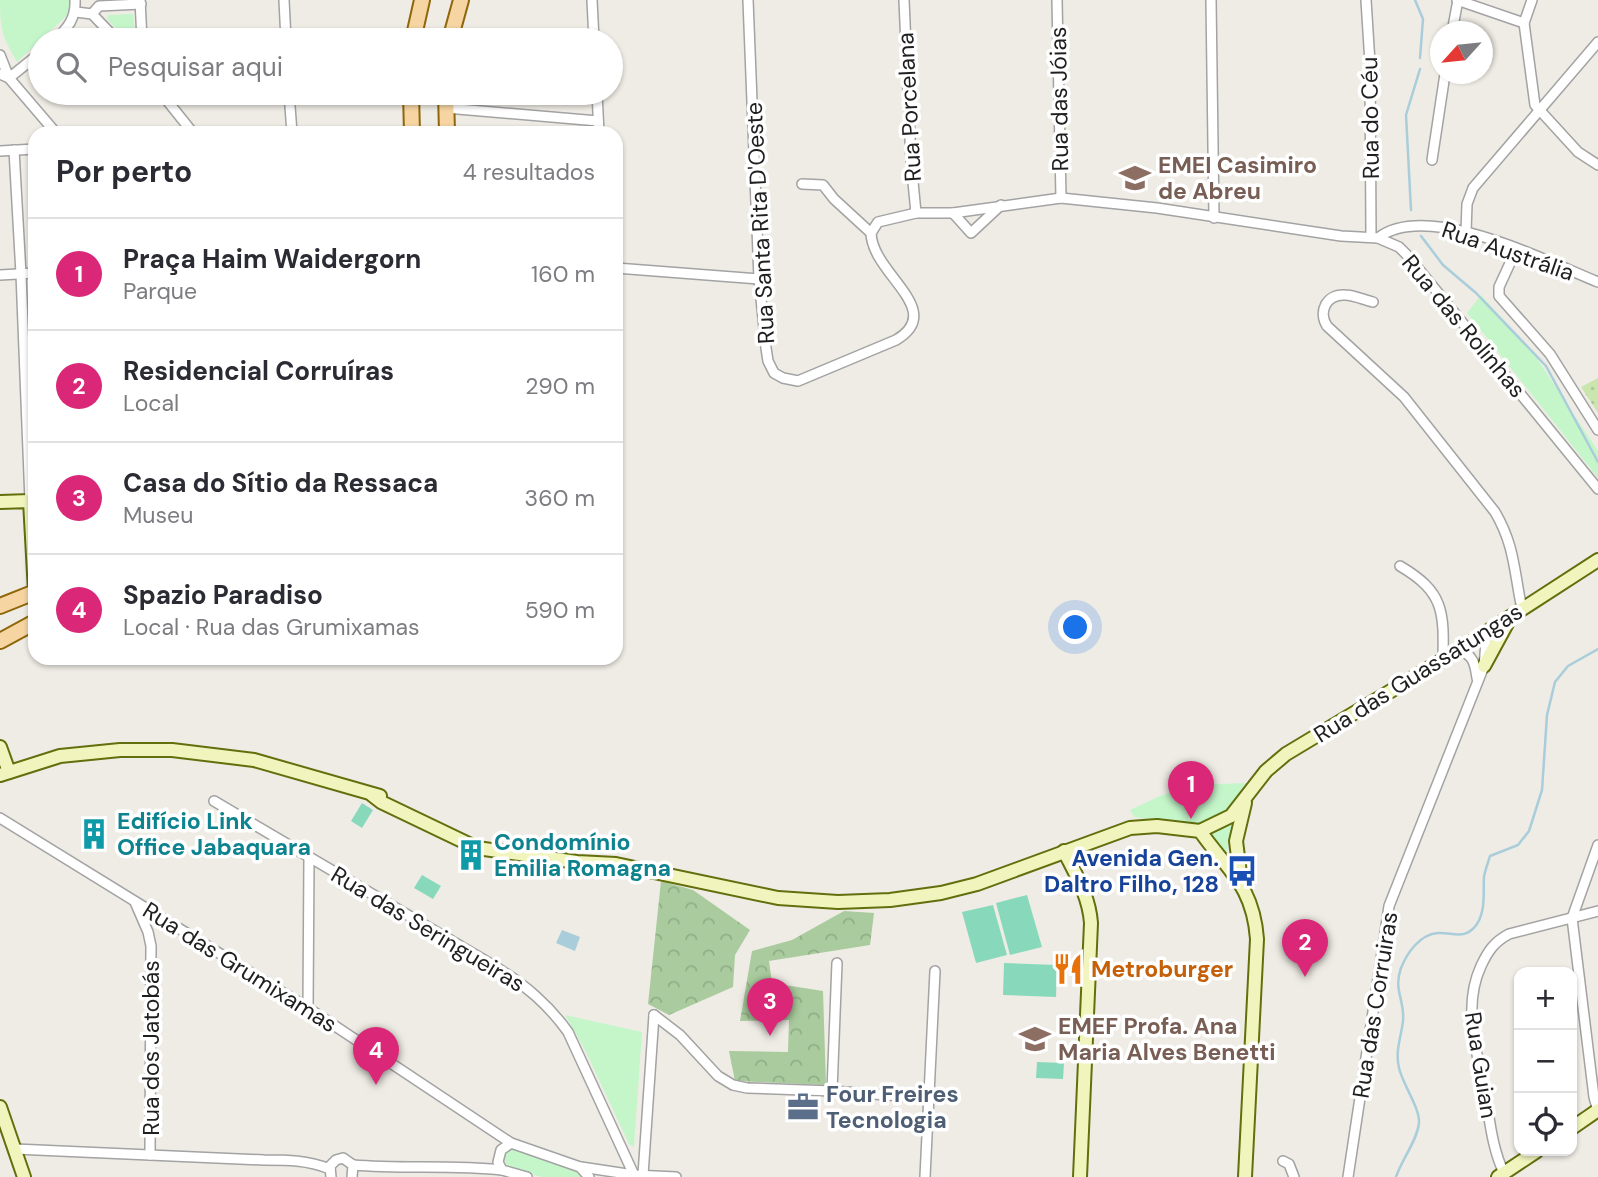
<!DOCTYPE html>
<html lang="pt">
<head>
<meta charset="utf-8">
<style>
	body { margin:0; font-family:"DM Sans",sans-serif; background:#f2f2f3; color:#2b2b33 }
	.controls { position:absolute; right:21px; bottom:21px; display:grid; overflow:hidden; border-radius:14px; box-shadow:0 2px 5px #0004 }
	.controls button { width:63px; height:63px; display:grid; place-items:center; padding:0; border:0; border-bottom:2px solid #e1e1e2; background:#fff; color:#2b2b33; font:35px sans-serif }
	.compass { position:absolute; left:1430px; top:21px; width:63px; height:63px; border-radius:50%; background:#fff; box-shadow:0 2px 5px #0004; rotate:243deg }
	.you { position:absolute; left:1076px; top:628px; width:24px; height:24px; margin:-18px; border:5px solid #fff; border-radius:50%; background:#1a73e8; box-shadow:0 0 0 10px #1a73e833 }
	.badge { display:grid; place-items:center; width:46px; height:46px; border-radius:50%; background:#db2777; color:#fff; font-size:23px; font-weight:700 }
	.pin { position:absolute; translate:-50% -58px; filter:drop-shadow(0 2px 4px #0008) }
	.pin::after { content:''; position:absolute; top:37px; width:24px; height:21px; background:inherit; clip-path:polygon(0 0,100% 0,50% 100%) }
	.list { margin:0; padding:0; list-style:none }
	h2 { display:flex; justify-content:space-between; align-items:center; height:91px; margin:0; padding:0 28px; font-size:30px }
	h2 small { font-size:23px; font-weight:400; color:#7c7c81 }
	.list li { display:grid; grid-template-columns:46px 1fr auto; gap:21px; align-items:center; box-sizing:border-box; height:112px; padding:0 28px; border-top:2px solid #e1e1e2 }
	.list b { display:block; font-size:26px; white-space:nowrap }
	.list p { margin:0; font-size:23px; white-space:nowrap; color:#7c7c81 }
	.list em { font-size:23px; font-style:normal; color:#7c7c81 }
	.icon { flex:none; width:38px; height:38px; fill:none; stroke:currentColor; stroke-width:2; stroke-linecap:round; stroke-linejoin:round }
	.map { position:relative; flex:none; width:1598px; height:1177px; overflow:hidden }
	.search { position:absolute; background:#fff; box-shadow:0 2px 5px #0004; left:28px; top:28px; width:595px; height:77px; display:flex; align-items:center; gap:18px; box-sizing:border-box; padding:0 24px; border-radius:38px; color:#7c7c81; font-size:26px }
	.panel { position:absolute; background:#fff; box-shadow:0 2px 5px #0004; left:28px; top:126px; width:595px; height:539px; border-radius:21px }
	.map>svg:first-child { display:block }
	.grass { fill:url(#grass-dots) }
	.forest { fill:url(#forest-crowns) }
	.park { fill:#c5f6ca }
	.pitch { fill:#88d9bc }
	.water { fill:#a9cdda }
	.lines { fill:none; stroke-linecap:round; stroke-linejoin:round }
	.stream { stroke:#a9cdda; stroke-width:2.5 }
	.street-casing { stroke:#a3a3a3; stroke-width:12 }
	.secondary-casing { stroke:#626f0c; stroke-width:16 }
	.primary-casing { stroke:#8f670a; stroke-width:18 }
	.street { stroke:#fff; stroke-width:9 }
	.secondary { stroke:#f1f5bd; stroke-width:12 }
	.primary { stroke:#f6d5a3; stroke-width:14 }
	.labels { text-anchor:middle; dominant-baseline:central; stroke-width:7; stroke-linejoin:round; paint-order:stroke }
	.street-label { font-size:23px; fill:#1f1f1f; stroke:#fff }
	.education-label { font-size:23px; font-weight:bold; fill:#785e54; stroke:#fff; text-anchor:start }
	.culture-label { font-size:23px; font-weight:bold; fill:#0d838f; stroke:#fff; text-anchor:start }
	.transit-label { font-size:23px; font-weight:bold; fill:#164399; stroke:#fff; text-anchor:end }
	.food-label { font-size:23px; font-weight:bold; fill:#c56008; stroke:#fff; text-anchor:start }
	.service-label { font-size:23px; font-weight:bold; fill:#4e5e75; stroke:#fff; text-anchor:start }
</style>
</head>
<body>
<div class="map">
<svg width="1598" height="1177" viewBox="0 0 1598 1177">
	<defs>
		<pattern id="grass-dots" width="8" height="8" patternUnits="userSpaceOnUse" patternTransform="scale(1.75)"><rect width="8" height="8" fill="#c8e6ae"/><path d="M2 2h.1M6 6h.1" fill="none" stroke="#abc595" stroke-width="1.8" stroke-linecap="round"/></pattern>
		<pattern id="forest-crowns" width="20" height="18" patternUnits="userSpaceOnUse" patternTransform="scale(1.75)"><rect width="20" height="18" fill="#a9cb9d"/><path d="M2 6a3 3 0 1 1 6 0M12 15a3 3 0 1 1 6 0" fill="none" stroke="#91ae87"/></pattern>
	</defs>
	<rect width="100%" height="100%" fill="#efece5"/>
	<!-- grass -->
	<path class="grass" d="M1598 378V413L1581 387Z"/>
	<!-- forest -->
	<g class="forest">
		<path d="M661 881 693 890 750 930 735 955 733 987 669 1015 648 1004Z"/>
		<path d="M844 911 874 913 870 945 769 961 772 983 823 991 826 1085 735 1081 729 1051 788 1052 789 1020 740 1021 752 951 792 940Z"/>
	</g>
	<!-- park -->
	<g class="park">
		<path d="M0 0H72V11L17 62C2 36 0 30 0 0Z"/>
		<path d="M133 14 136 40H127L107 19 108 15Z"/>
		<path d="M1481 295 1532 351 1598 451V478L1467 313Z"/>
		<path d="M1246 783 1236 798 1226 857 1197 827 1134 817 1130 810 1160 796 1193 785Z"/>
		<path d="M565 1015 642 1032 634 1147 629 1144 585 1050Z"/>
		<path d="M509 1147 521 1148 545 1161 579 1171 585 1177H542L510 1169 502 1157Z"/>
	</g>
	<!-- pitch -->
	<g class="pitch">
		<path d="M362 803 373 810 362 828 351 821Z"/>
		<path d="M422 875 441 886 433 899 414 888Z"/>
		<path d="M1027 895 1042 947 1010 955 996 903Z"/>
		<path d="M993 905 1007 955 976 963 962 912Z"/>
		<path d="M1004 963 1057 965 1056 997 1003 995Z"/>
		<path d="M1037 1062 1064 1063 1063 1079 1036 1078Z"/>
	</g>
	<!-- water -->
	<path class="water" d="M562 930 580 937 575 951 556 943Z"/>
	<g class="lines">
		<!-- stream -->
		<g class="stream">
			<path d="M1415 0 1423 19 1420 58"/>
			<path d="M1411 210 1406 115 1420 69"/>
			<path d="M1421 236 1443 265 1476 293 1546 366 1598 462"/>
			<path d="M1396 1177C1402 1159 1417 1141 1419 1123 1420 1108 1403 1085 1399 1068 1395 1051 1401 1038 1403 1021 1405 1000 1393 990 1401 968 1407 953 1420 934 1438 933 1453 932 1465 941 1477 924 1486 910 1483 892 1484 877 1485 870 1488 863 1490 856L1518 845 1529 831 1542 790 1547 715 1555 682 1568 666 1598 649"/>
		</g>
		<defs>
			<g id="street">
				<path d="M140 0 142 40"/>
				<path d="M284 0 286 40"/>
				<path d="M592 0 594 40"/>
				<path d="M748 0 759 279 766 348 768 361 774 373 783 378 798 381 896 340C947 310 872 274 871 233L834 199 823 185 802 184"/>
				<path d="M904 0 911 161 916 213"/>
				<path d="M1057 0 1061 198"/>
				<path d="M1211 0 1214 218"/>
				<path d="M1366 0 1370 63 1371 237"/>
				<path d="M1457 0 1524 23"/>
				<path d="M1532 0 1524 23 1535 105 1578 152 1598 165"/>
				<path d="M76 12 92 14 117 40"/>
				<path d="M92 14 99 6 141 4"/>
				<path d="M1452 32 1458 0"/>
				<path d="M55 40C68 28 76 18 75 0"/>
				<path d="M0 55 9 78 40 53"/>
				<path d="M0 74 9 78 56 133"/>
				<path d="M161 93 193 133"/>
				<path d="M289 93 292 133"/>
				<path d="M597 93 599 133"/>
				<path d="M446 108 598 121"/>
				<path d="M14 150 21 274 30 501H33"/>
				<path d="M0 151 35 149"/>
				<path d="M1432 160 1445 74"/>
				<path d="M953 213 971 233 1001 205"/>
				<path d="M1466 232 1467 204 1473 188 1598 42"/>
				<path d="M871 233 878 222 916 213H953L1061 198 1157 208 1341 236 1378 238 1399 247 1408 256 1598 489"/>
				<path d="M1378 238C1427 200 1546 261 1598 282"/>
				<path d="M1516 250 1499 287V296L1550 354 1598 430"/>
				<path d="M616 268 759 279"/>
				<path d="M0 275 35 273"/>
				<path d="M1373 302C1364 300 1354 295 1345 295 1326 294 1318 312 1327 326L1404 397 1495 512C1515 546 1514 572 1522 609"/>
				<path d="M1400 566C1444 592 1444 611 1443 660"/>
				<path d="M1459 650C1474 655 1475 665 1477 678"/>
				<path d="M214 801 496 967C525 985 548 1004 568 1032L634 1175"/>
				<path d="M0 818 308 1008 511 1143"/>
				<path d="M1598 845 1572 918 1594 1097 1598 1111"/>
				<path d="M135 902 148 932 151 946 150 1155"/>
				<path d="M308 1008 309 857"/>
				<path d="M654 1015 680 1035 718 1076 733 1085 747 1088 832 1091 928 1098"/>
				<path d="M832 1091 837 963"/>
				<path d="M15 1149 264 1160C288 1160 307 1160 330 1169"/>
				<path d="M1283 1161 1289 1164 1294 1177"/>
				<path d="M353 1165C402 1169 452 1165 502 1170"/>
				<path d="M581 1167 634 1175 676 1177"/>
				<path d="M1504 1173C1492 1148 1490 1121 1485 1094 1477 1051 1462 1007 1481 966 1488 951 1494 942 1509 934L1598 911"/>
				<path d="M643 1175 654 1015"/>
				<path d="M331 1177 330 1166 336 1160 343 1158 353 1165 352 1177"/>
				<path d="M527 1177 502 1170 498 1162 501 1150 511 1143 580 1167 589 1177"/>
				<path d="M925 1177 935 971"/>
				<path d="M1348 1177 1389 906 1484 666 1487 631"/>
			</g>
			<g id="secondary">
				<path d="M0 502 30 501 35 592"/>
				<path d="M1484 666 1509 620"/>
				<path d="M0 747 9 772"/>
				<path d="M0 775 60 756 120 750H172L254 760 380 796"/>
				<path d="M372 795 381 802 477 848 577 862 616 864 778 898 838 902 890 900 941 893 977 884 1130 828 1157 826 1200 831C1228 871 1253 885 1257 939L1245 1177"/>
				<path d="M1200 831 1231 816 1266 771 1286 754 1459 650 1598 560"/>
				<path d="M1064 851C1076 875 1089 896 1091 923L1080 1177"/>
				<path d="M1241 881 1236 841 1245 803"/>
				<path d="M0 1107 24 1177"/>
				<path d="M1572 1128 1598 1110"/>
				<path d="M1498 1177 1537 1151"/>
			</g>
			<g id="primary">
				<path d="M413 40 422 0"/>
				<path d="M450 40 461 0"/>
				<path d="M411 93 412 133"/>
				<path d="M446 93 447 133"/>
				<path d="M0 606 35 592"/>
				<path d="M0 641 35 622"/>
			</g>
		</defs>
		<!-- street casing -->
		<use href="#street" class="street-casing"/>
		<!-- secondary casing -->
		<use href="#secondary" class="secondary-casing"/>
		<!-- primary casing -->
		<use href="#primary" class="primary-casing"/>
		<!-- street -->
		<use href="#street" class="street"/>
		<!-- secondary -->
		<use href="#secondary" class="secondary"/>
		<!-- primary -->
		<use href="#primary" class="primary"/>
	</g>
	<!-- icons -->
	<defs>
		<symbol id="school-bare" viewBox="-9 -9 18 18"><path d="M0-5L7-2L0 1L-7-2ZM-4 1L0 2.5L4 1V4Q0 6-4 4Z" fill="#8d6e63" stroke="#fff" stroke-width="2.5" paint-order="stroke"/></symbol>
		<symbol id="building-bare" viewBox="-9 -9 18 18"><path d="M-4-6H4V6H1V3H-1V6H-4ZM-2.5-4.3h1.7v1.8h-1.7ZM.8-4.3h1.7v1.8H.8ZM-2.5-1h1.7V.8h-1.7ZM.8-1h1.7V.8H.8Z" fill="#0f9aa8" stroke="#fff" stroke-width="2.5" paint-order="stroke"/></symbol>
		<symbol id="bus-bare" viewBox="-9 -9 18 18"><path d="M-5-6H5V4H4V6H2V4H-2V6H-4V4H-5ZM-3.5-4V0h7V-4ZM-3.5 1.2v1.5H-2V1.2ZM2 1.2v1.5H3.5V1.2Z" fill="#1a4fb4" stroke="#fff" stroke-width="2.5" paint-order="stroke"/></symbol>
		<symbol id="restaurant-bare" viewBox="-9 -9 18 18"><path d="M-5-6h1v4h1v-4h1v4h1v-4h1v5L-1.5 .5V6h-2V.5L-5-1ZM5-6V6H3V1.5H1.5Q1.5-4 5-6Z" fill="#e8710a" stroke="#fff" stroke-width="2.5" paint-order="stroke"/></symbol>
		<symbol id="office-bare" viewBox="-9 -9 18 18"><path d="M-6-3h4V-5.5h4V-3h4V5H-6ZM-1-4.5V-3h2v-1.5ZM-6 0V1H6V0Z" fill="#5c6f8a" stroke="#fff" stroke-width="2.5" paint-order="stroke"/></symbol>
	</defs>
	<g fill-rule="evenodd">
		<use href="#school-bare" x="1113" y="156" width="44" height="44"/>
		<use href="#building-bare" x="72" y="812" width="44" height="44"/>
		<use href="#building-bare" x="449" y="833" width="44" height="44"/>
		<use href="#bus-bare" x="1220" y="849" width="44" height="44"/>
		<use href="#restaurant-bare" x="1046" y="947" width="44" height="44"/>
		<use href="#school-bare" x="1013" y="1017" width="44" height="44"/>
		<use href="#office-bare" x="781" y="1085" width="44" height="44"/>
	</g>
	<g class="labels">
		<!-- street labels -->
		<g class="street-label">
			<text transform="translate(1059 99) rotate(-91)">Rua das Jóias</text>
			<text transform="translate(909 107) rotate(-93)">Rua Porcelana</text>
			<text transform="translate(1370 118) rotate(-91)">Rua do Céu</text>
			<text transform="translate(760 223) rotate(-93)">Rua Santa Rita D'Oeste</text>
			<text transform="translate(1508 251) rotate(19)">Rua Austrália</text>
			<text transform="translate(1464 326) rotate(50)">Rua das Rolinhas</text>
			<text transform="translate(1418 673) rotate(-32)">Rua das Guassatungas</text>
			<text transform="translate(428 929) rotate(31)">Rua das Seringueiras</text>
			<text transform="translate(240 967) rotate(32)">Rua das Grumixamas</text>
			<text transform="translate(1375 1005) rotate(-81)">Rua das Corruiras</text>
			<text transform="translate(151 1048) rotate(-90)">Rua dos Jatobás</text>
			<text transform="translate(1481 1065) rotate(81)">Rua Guian</text>
		</g>
		<!-- education labels -->
		<g class="education-label">
			<text x="1158" y="165">EMEI Casimiro<tspan x="1158" dy="26">de Abreu</tspan></text>
			<text x="1058" y="1026">EMEF Profa. Ana<tspan x="1058" dy="26">Maria Alves Benetti</tspan></text>
		</g>
		<!-- culture labels -->
		<g class="culture-label">
			<text x="117" y="821">Edifício Link<tspan x="117" dy="26">Office Jabaquara</tspan></text>
			<text x="494" y="842">Condomínio<tspan x="494" dy="26">Emilia Romagna</tspan></text>
		</g>
		<!-- transit labels -->
		<g class="transit-label">
			<text x="1219" y="858">Avenida Gen.<tspan x="1219" dy="26">Daltro Filho, 128</tspan></text>
		</g>
		<!-- food labels -->
		<g class="food-label">
			<text x="1091" y="969">Metroburger</text>
		</g>
		<!-- service labels -->
		<g class="service-label">
			<text x="826" y="1094">Four Freires<tspan x="826" dy="26">Tecnologia</tspan></text>
		</g>
	</g>
</svg>
<div class="controls">
<button>+</button>
<button>−</button>
<button><svg class="icon" aria-label="locate" viewBox="0 0 24 24"><circle cx="12" cy="12" r="6"/><path d="M12 2v4M12 18v4M2 12h4M18 12h4"/></svg></button>
</div>
<svg class="compass" viewBox="-18 -18 36 36"><path d="M0-13l5 13h-10z" fill="#e53935"/><path d="M0 13l5-13h-10z" fill="#7c7c81"/></svg>
<div class="you"></div>
<div class="pin badge" style="left:1191px;top:819px">1</div>
<div class="pin badge" style="left:1305px;top:977px">2</div>
<div class="pin badge" style="left:770px;top:1036px">3</div>
<div class="pin badge" style="left:376px;top:1085px">4</div>
<div class="search"><svg class="icon" aria-label="search" viewBox="0 0 24 24"><circle cx="10" cy="10" r="6"/><path d="M15 15l6 6"/></svg>Pesquisar aqui</div>
<section class="panel">
<h2>Por perto<small>4 resultados</small></h2>
<ul class="list">
<li><span class="badge">1</span><div><b>Praça Haim Waidergorn</b><p>Parque</p></div><em>160 m</em></li>
<li><span class="badge">2</span><div><b>Residencial Corruíras</b><p>Local</p></div><em>290 m</em></li>
<li><span class="badge">3</span><div><b>Casa do Sítio da Ressaca</b><p>Museu</p></div><em>360 m</em></li>
<li><span class="badge">4</span><div><b>Spazio Paradiso</b><p>Local · Rua das Grumixamas</p></div><em>590 m</em></li>
</ul>
</section>
</div>
</body>
</html>
